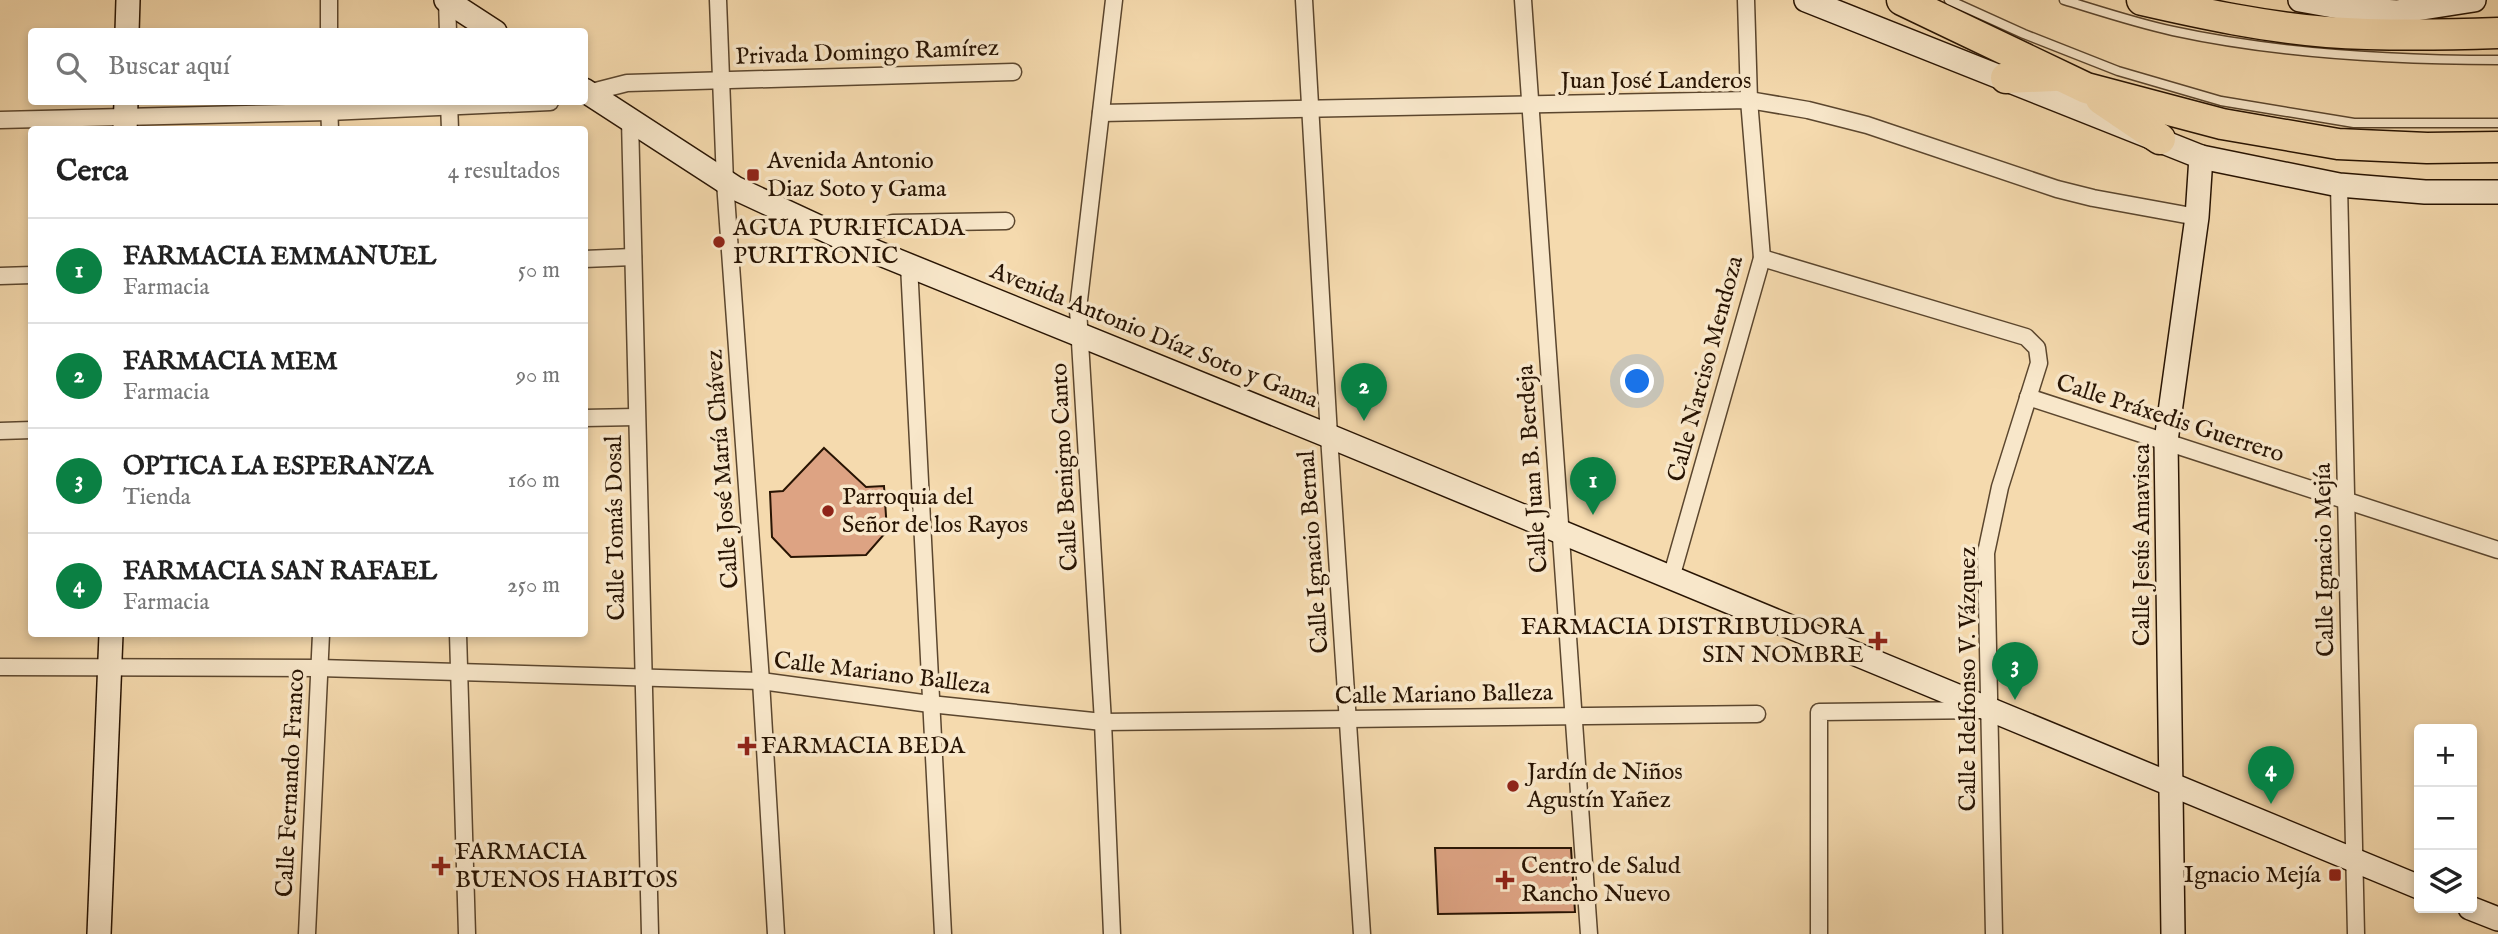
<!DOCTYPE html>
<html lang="es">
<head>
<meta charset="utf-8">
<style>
	body { margin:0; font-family:"IM FELL English",serif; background:#f6f6f6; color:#222 }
	.controls { position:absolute; right:21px; bottom:21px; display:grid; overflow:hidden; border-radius:7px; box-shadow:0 4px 10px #0003 }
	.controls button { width:63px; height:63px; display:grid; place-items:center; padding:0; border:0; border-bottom:2px solid #e0e0e0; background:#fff; color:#222; font:35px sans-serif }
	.you { position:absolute; left:1638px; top:382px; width:24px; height:24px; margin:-18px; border:5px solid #fff; border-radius:50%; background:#1a73e8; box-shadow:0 0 0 10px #1a73e833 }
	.badge { display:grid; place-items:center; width:46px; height:46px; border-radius:50%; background:#0b8043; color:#fff; font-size:23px; font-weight:700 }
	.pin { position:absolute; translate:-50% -58px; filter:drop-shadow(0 2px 4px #0008) }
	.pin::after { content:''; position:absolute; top:37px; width:24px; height:21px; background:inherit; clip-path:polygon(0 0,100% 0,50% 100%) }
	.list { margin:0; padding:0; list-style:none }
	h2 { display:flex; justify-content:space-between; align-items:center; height:91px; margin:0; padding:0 28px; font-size:30px }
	h2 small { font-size:23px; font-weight:400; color:#767676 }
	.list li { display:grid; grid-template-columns:46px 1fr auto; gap:21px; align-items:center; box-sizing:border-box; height:105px; padding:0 28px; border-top:2px solid #e0e0e0 }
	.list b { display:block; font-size:26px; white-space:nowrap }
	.list p { margin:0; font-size:23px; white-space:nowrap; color:#767676 }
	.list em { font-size:23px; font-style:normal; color:#767676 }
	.icon { flex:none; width:38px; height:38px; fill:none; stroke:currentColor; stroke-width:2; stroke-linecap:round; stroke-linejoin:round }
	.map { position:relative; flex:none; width:2498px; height:934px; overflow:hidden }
	.search { position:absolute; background:#fff; box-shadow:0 4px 10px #0003; left:28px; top:28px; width:560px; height:77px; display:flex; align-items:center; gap:18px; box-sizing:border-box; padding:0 24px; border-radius:7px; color:#767676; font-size:26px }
	.panel { position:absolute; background:#fff; box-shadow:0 4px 10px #0003; left:28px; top:126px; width:560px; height:511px; border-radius:7px }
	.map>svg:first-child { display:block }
	.building { fill:#dda383; stroke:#281403; stroke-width:2 }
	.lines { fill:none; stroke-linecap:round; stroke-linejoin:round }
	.lane-casing { stroke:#5b462e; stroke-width:11 }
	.street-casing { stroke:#5b462e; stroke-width:19 }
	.secondary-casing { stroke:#281403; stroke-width:26 }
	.highway-casing { stroke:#281403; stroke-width:33 }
	.lane { stroke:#f8e7ca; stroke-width:8 }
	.street { stroke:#f8e7ca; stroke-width:16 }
	.secondary { stroke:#f8e7ca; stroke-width:23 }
	.highway { stroke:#f5daae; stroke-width:30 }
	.poi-dot { fill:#8f2418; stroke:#f8e7ca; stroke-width:2.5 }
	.labels { text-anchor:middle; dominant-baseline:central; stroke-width:7; stroke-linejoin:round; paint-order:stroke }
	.street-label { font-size:24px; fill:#281403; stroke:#f8e7ca }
	.poi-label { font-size:24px; fill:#281403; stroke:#f8e7ca; text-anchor:start }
</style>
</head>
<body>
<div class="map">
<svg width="2498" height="934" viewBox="0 0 2498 934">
	<rect width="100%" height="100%" fill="#f5daae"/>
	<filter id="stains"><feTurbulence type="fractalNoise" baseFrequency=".00286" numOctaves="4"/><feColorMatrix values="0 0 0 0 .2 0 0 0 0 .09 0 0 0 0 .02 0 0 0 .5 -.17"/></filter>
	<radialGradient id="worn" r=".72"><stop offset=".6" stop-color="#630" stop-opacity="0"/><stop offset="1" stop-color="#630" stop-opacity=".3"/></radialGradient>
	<!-- building -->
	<g class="building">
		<path d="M824 448 866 487 884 486 887 531 866 555 791 557 772 537 770 492 783 491Z"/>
		<path d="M1435 848H1571L1575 912 1438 914Z"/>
	</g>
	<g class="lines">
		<defs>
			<g id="lane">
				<path d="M1949 0 2024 34 2118 71 2221 101 2354 123H2498"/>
				<path d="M2064 0C2100 11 2136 23 2173 31 2279 54 2390 60 2498 60"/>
			</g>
			<g id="street">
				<path d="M718 0 725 182 761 681 776 934"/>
				<path d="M1304 0 1329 436 1362 934"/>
				<path d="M1523 0 1589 934"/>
				<path d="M447 1 448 32"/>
				<path d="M329 32V0"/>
				<path d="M584 94 627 83 1013 72"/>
				<path d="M449 102 450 130"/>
				<path d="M329 104 330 130"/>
				<path d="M1101 113 1749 100 1808 110 1867 125 2057 189 2093 198 2197 217"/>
				<path d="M0 120 329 112 550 102"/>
				<path d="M630 120 650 934"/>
				<path d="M2339 185 2356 934"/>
				<path d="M851 242 893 223 1006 221"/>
				<path d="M1762 258 2026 337 2037 348 2039 363 2000 487 1986 553 1994 934"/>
				<path d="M584 259 633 257"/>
				<path d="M909 265 943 934"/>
				<path d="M0 276 32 275"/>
				<path d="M2028 397 2498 550"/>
				<path d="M584 418 636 417"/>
				<path d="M0 431 32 430"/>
				<path d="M1671 578 1762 258 1749 100 1746 0"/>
				<path d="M458 634 467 934"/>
				<path d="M0 667 319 668 761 681 930 704 1103 722 1757 714"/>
				<path d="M307 934 321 634"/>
				<path d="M1112 934 1103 722 1078 309 1114 0"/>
				<path d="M1819 934V712L1983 710"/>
			</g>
			<g id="secondary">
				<path d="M446 0 495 32"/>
				<path d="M1806 0 2201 157 2339 185 2425 192H2498"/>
				<path d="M2300 0 2350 9 2397 12 2474 0"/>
				<path d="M127 32 128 0"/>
				<path d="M584 90 735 188 851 242 1329 436 2419 887"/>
				<path d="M125 130 126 102"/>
				<path d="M2470 908 2498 919"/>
				<path d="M99 934 111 634"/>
				<path d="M2173 934 2166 441 2197 217 2201 157"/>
			</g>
			<g id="highway">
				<path d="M1902 0 2086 88 2222 124 2338 144 2427 148 2498 147"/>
				<path d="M2142 0C2203 14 2265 27 2327 32 2384 36 2441 35 2498 33"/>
				<path d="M2006 78 2054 76"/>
				<path d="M2101 99 2160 139"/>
			</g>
		</defs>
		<!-- lane casing -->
		<use href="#lane" class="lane-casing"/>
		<!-- street casing -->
		<use href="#street" class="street-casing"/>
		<!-- secondary casing -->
		<use href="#secondary" class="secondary-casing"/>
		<!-- highway casing -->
		<use href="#highway" class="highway-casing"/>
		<!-- lane -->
		<use href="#lane" class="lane"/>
		<!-- street -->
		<use href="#street" class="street"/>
		<!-- secondary -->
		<use href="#secondary" class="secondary"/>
		<!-- highway -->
		<use href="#highway" class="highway"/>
	</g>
	<!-- markers -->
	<g class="poi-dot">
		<rect x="746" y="168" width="14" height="14" rx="3.5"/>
		<circle cx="719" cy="242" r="7"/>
		<circle cx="828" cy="511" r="7"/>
		<path d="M1874.5 630.5h7v7h7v7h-7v7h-7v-7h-7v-7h7z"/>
		<path d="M743.5 735.5h7v7h7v7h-7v7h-7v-7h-7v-7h7z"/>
		<circle cx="1513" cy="786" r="7"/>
		<path d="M437.5 855.5h7v7h7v7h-7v7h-7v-7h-7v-7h7z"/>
		<rect x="2328" y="868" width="14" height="14" rx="3.5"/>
		<path d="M1501.5 869.5h7v7h7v7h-7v7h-7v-7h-7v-7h7z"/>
	</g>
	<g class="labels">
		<!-- street labels -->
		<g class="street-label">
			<text transform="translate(867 53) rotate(-2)">Privada Domingo Ramírez</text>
			<text x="1656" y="81">Juan José Landeros</text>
			<text transform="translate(1154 336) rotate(22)">Avenida Antonio Díaz Soto y Gama</text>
			<text transform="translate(1706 369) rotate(-75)">Calle Narciso Mendoza</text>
			<text transform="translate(2170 419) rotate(18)">Calle Práxedis Guerrero</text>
			<text transform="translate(1065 467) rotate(-93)">Calle Benigno Canto</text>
			<text transform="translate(723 469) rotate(-94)">Calle José María Chávez</text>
			<text transform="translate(1533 469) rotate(-94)">Calle Juan B. Berdeja</text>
			<text transform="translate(616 528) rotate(-91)">Calle Tomás Dosal</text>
			<text transform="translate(2142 545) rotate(-90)">Calle Jesús Amavisca</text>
			<text transform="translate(1314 552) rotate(-94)">Calle Ignacio Bernal</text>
			<text transform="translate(2325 560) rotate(-91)">Calle Ignacio Mejía</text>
			<text transform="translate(882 674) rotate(7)">Calle Mariano Balleza</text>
			<text transform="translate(1968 679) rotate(-90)">Calle Idelfonso V. Vázquez</text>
			<text transform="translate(1444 695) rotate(-1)">Calle Mariano Balleza</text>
			<text transform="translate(291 783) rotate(-87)">Calle Fernando Franco</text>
		</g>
		<!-- poi labels -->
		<g class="poi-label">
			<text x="767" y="161">Avenida Antonio<tspan x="767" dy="28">Diaz Soto y Gama</tspan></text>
			<text x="733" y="228">AGUA PURIFICADA<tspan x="733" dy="28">PURITRONIC</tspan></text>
			<text x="842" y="497">Parroquia del<tspan x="842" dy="28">Señor de los Rayos</tspan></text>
			<text x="1864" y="627" text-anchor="end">FARMACIA DISTRIBUIDORA<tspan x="1864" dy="28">SIN NOMBRE</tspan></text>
			<text x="761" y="746">FARMACIA BEDA</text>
			<text x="1527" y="772">Jardín de Niños<tspan x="1527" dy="28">Agustín Yañez</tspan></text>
			<text x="455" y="852">FARMACIA<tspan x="455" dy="28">BUENOS HABITOS</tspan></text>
			<text x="1521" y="866">Centro de Salud<tspan x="1521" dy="28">Rancho Nuevo</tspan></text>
			<text x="2321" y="875" text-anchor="end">Ignacio Mejía</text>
		</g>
	</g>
	<rect width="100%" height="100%" filter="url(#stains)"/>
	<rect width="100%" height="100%" fill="url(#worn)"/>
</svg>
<div class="controls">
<button>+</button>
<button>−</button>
<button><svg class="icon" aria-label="layers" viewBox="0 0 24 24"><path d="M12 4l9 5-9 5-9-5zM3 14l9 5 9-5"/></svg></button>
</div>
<div class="you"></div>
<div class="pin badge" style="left:1593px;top:515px">1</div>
<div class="pin badge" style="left:1364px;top:421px">2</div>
<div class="pin badge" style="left:2015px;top:700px">3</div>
<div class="pin badge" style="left:2271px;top:804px">4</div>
<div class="search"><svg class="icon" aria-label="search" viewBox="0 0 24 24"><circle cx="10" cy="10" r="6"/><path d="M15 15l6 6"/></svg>Buscar aquí</div>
<section class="panel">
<h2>Cerca<small>4 resultados</small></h2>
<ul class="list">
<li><span class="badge">1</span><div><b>FARMACIA EMMANUEL</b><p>Farmacia</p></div><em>50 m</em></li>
<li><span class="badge">2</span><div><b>FARMACIA MEM</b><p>Farmacia</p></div><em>90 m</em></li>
<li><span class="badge">3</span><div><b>OPTICA LA ESPERANZA</b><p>Tienda</p></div><em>160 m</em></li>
<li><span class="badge">4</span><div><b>FARMACIA SAN RAFAEL</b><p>Farmacia</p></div><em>250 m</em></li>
</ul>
</section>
</div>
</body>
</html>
